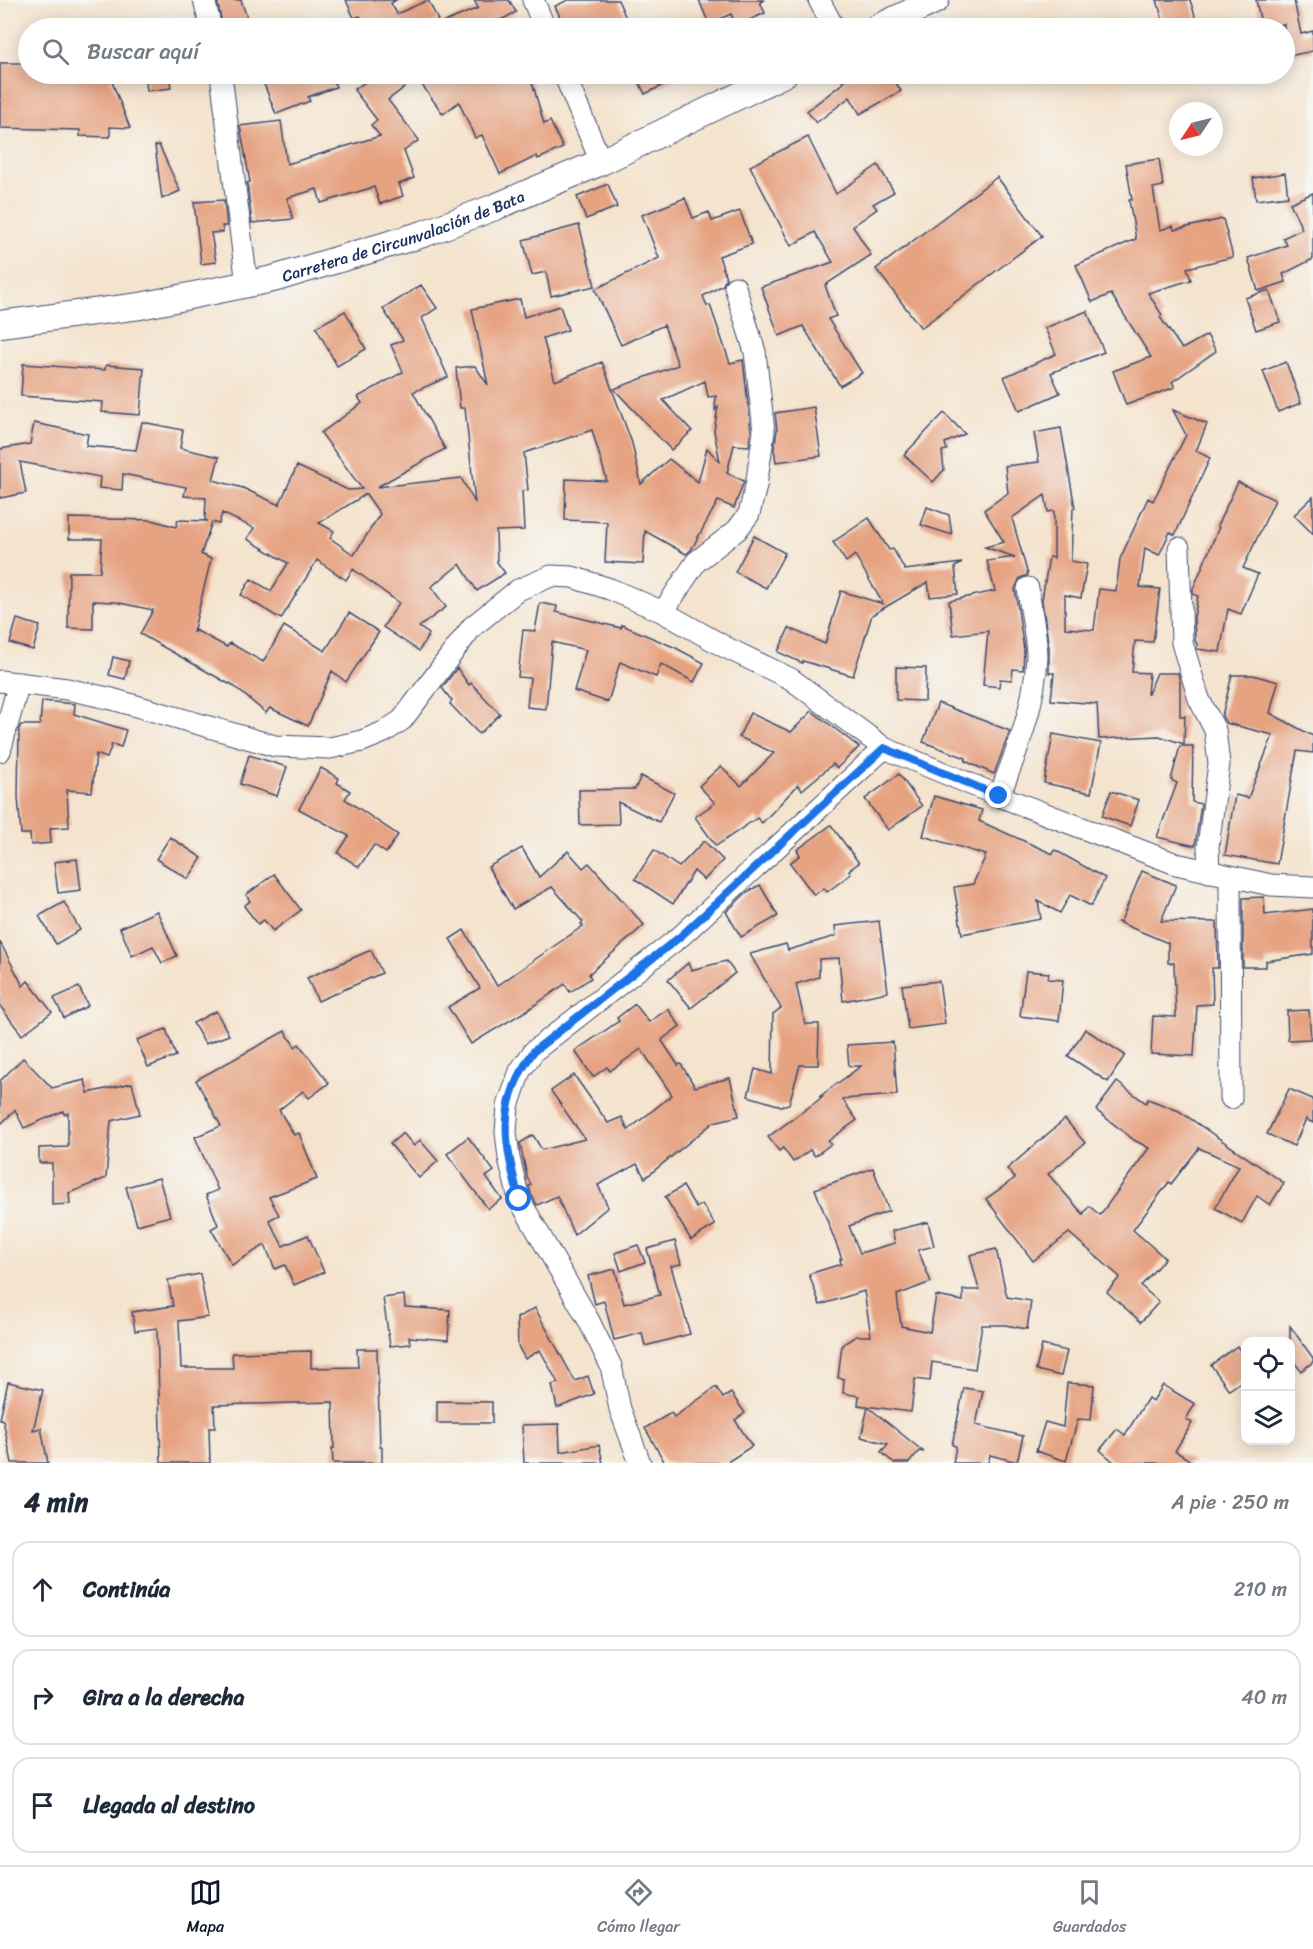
<!DOCTYPE html>
<html lang="es">
<head>
<meta charset="utf-8">
<style>
	body { margin:0; font-family:Sriracha,sans-serif; background:#f6f6f7; color:#1f2937 }
	.controls { position:absolute; right:18px; bottom:18px; display:grid; overflow:hidden; border-radius:12px; box-shadow:0 3px 15px #0003 }
	.controls button { width:54px; height:54px; display:grid; place-items:center; padding:0; border:0; border-bottom:2px solid #e0e1e3; background:#fff; color:#1f2937; font:30px sans-serif }
	.compass { position:absolute; left:1169px; top:102px; width:54px; height:54px; border-radius:50%; background:#fff; box-shadow:0 3px 15px #0003; rotate:235deg }
	.stop { position:absolute; width:18px; height:18px; margin:-14px; border:4px solid #1a73e8; border-radius:50%; background:#fff }
	.stop.end { background:#1a73e8; border-color:#fff; box-shadow:0 2px 6px #0008 }
	.list { margin:0; padding:0; list-style:none }
	h2 { display:flex; justify-content:space-between; align-items:center; height:78px; margin:0; padding:0 24px; font-size:26px }
	h2 small { font-size:20px; font-weight:400; color:#747a83 }
	.list li { display:grid; grid-template-columns:39px 1fr auto; gap:18px; align-items:center; box-sizing:border-box; height:96px; margin:0 12px 12px; padding:0 12px; border:2px solid #e0e1e3; border-radius:18px }
	.list b { display:block; font-size:22px; white-space:nowrap }
	.list em { font-size:20px; font-style:normal; color:#747a83 }
	.icon { flex:none; width:33px; height:33px; fill:none; stroke:currentColor; stroke-width:2; stroke-linecap:round; stroke-linejoin:round }
	.map { position:relative; flex:none; width:1313px; height:1463px; overflow:hidden }
	.search { position:absolute; background:#fff; box-shadow:0 3px 15px #0003; left:18px; right:18px; top:18px; height:66px; display:flex; align-items:center; gap:15px; box-sizing:border-box; padding:0 21px; border-radius:33px; color:#747a83; font-size:22px }
	.sheet { height:402px; background:#fff }
	nav { display:flex; justify-content:space-around; align-items:center; box-sizing:border-box; height:84px; border-top:2px solid #e0e1e3; background:#fff; font-size:16px; color:#747a83 }
	nav a { display:grid; justify-items:center; gap:3px }
	nav .on { color:#111827 }
	.map>svg:first-child { display:block }
	.building { fill:#e6a382; fill-rule:evenodd }
	.lines { fill:none; stroke-linecap:round; stroke-linejoin:round }
	.minor-casing { stroke:#3c4a6f; stroke-width:23 }
	.major-casing { stroke:#3c4a6f; stroke-width:28 }
	.minor { stroke:#fff; stroke-width:21 }
	.major { stroke:#fff; stroke-width:26 }
	.route { stroke:#1a73e8; stroke-width:8 }
	.labels { text-anchor:middle; dominant-baseline:central; stroke-width:6; stroke-linejoin:round; paint-order:stroke }
	.street-label { font-size:16px; fill:#1b2f5e; stroke:#f6f6f2 }
</style>
</head>
<body>
<div class="map">
<svg width="1313" height="1463" viewBox="0 0 1313 1463">
	<rect width="100%" height="100%" fill="#f6f6f2"/>
	<filter id="ink" filterUnits="userSpaceOnUse"><feTurbulence type="fractalNoise" baseFrequency=".0167" numOctaves="2"/><feDisplacementMap in="SourceGraphic" scale="12" xChannelSelector="R" yChannelSelector="G"/><feConvolveMatrix kernelMatrix="1 2 1 2 8 2 1 2 1" color-interpolation-filters="sRGB"/></filter>
	<filter id="wash" filterUnits="userSpaceOnUse"><feTurbulence type="fractalNoise" baseFrequency=".008" numOctaves="4" result="noise"/><feDisplacementMap in="SourceGraphic" scale="24" xChannelSelector="R" yChannelSelector="G"/><feGaussianBlur stdDeviation="1.35" result="paint"/><feColorMatrix in="noise" values="0 0 0 0 0 0 0 0 0 0 0 0 0 0 0 0 0 1.4 0 .05"/><feComposite in="paint" operator="in"/></filter>
	<g filter="url(#wash)">
		<rect width="100%" height="100%" fill="#f4e3cd"/>
		<g id="blocks">
			<!-- building -->
			<g class="building">
				<path d="M217 0H241L249 24 235 28H223Z"/>
				<path d="M346 0H396L391 3 397 14 428 0 438 20 420 28H366L360 16 354 18Z"/>
				<path d="M474 0H509L516 12 499 21 504 28H430L478 8Z"/>
				<path d="M568 0H618L626 18 602 28H565L555 6Z"/>
				<path d="M699 0H764L760 2 765 13 736 26 731 14 709 24Z"/>
				<path d="M1157 0H1190L1199 28H1165Z"/>
				<path d="M1256 0H1294L1301 34 1313 31V51L1284 57V24L1262 28Z"/>
				<path d="M0 63H28V74H109L130 128 110 127V137L80 136V130L0 128Z"/>
				<path d="M145 74H169L171 88 147 91Z"/>
				<path d="M260 74H331L336 87 308 97 310 101 276 114Z"/>
				<path d="M376 74H434L442 84 460 74H526L533 85 544 124 550 121 563 148 538 159 537 156 500 174 482 135 475 138 459 102 443 114 417 78 388 100 419 140 404 151 414 178 399 184 403 196 380 204 374 187 321 203 317 189 287 198 293 219 252 223 247 183 250 182 240 126 281 121 287 164 380 136 371 125 377 120 354 90Z"/>
				<path d="M635 74H686L645 94Z"/>
				<path d="M856 74H891L901 91 860 114 850 97 816 123 807 111 843 83 842 81Z"/>
				<path d="M808 137 836 194 878 165 894 192 873 204 877 209 853 226 871 255 825 285 836 316 828 319 862 373 840 386 803 326 779 336 761 287 833 262 815 232 791 246 750 166Z"/>
				<path d="M159 145 180 191 162 199 155 146Z"/>
				<path d="M1159 159 1163 186 1153 188 1160 230 1173 226 1174 230 1223 219 1233 257 1187 268 1191 280 1148 293 1162 315 1160 317 1182 349 1207 335 1216 351 1172 382 1175 387 1126 405 1113 371 1151 357 1111 294 1092 302 1076 265 1136 239 1129 200H1132L1126 164Z"/>
				<path d="M1285 173 1288 196 1256 200 1253 178Z"/>
				<path d="M997 177 1042 236 921 328 876 269Z"/>
				<path d="M608 184 617 207 586 219 577 197Z"/>
				<path d="M1313 193V259L1283 274 1286 282 1258 291 1248 258 1287 245 1283 238 1302 229 1290 203Z"/>
				<path d="M685 198 693 218 709 212 712 221 740 211 752 244 719 256 726 278 723 285 703 296 707 306 710 305 730 363 743 360 751 431 749 446 734 445 727 473 744 481 743 484 734 508 718 501 691 550 686 554 645 531 643 564 605 562 607 522 565 520 566 479 607 481 592 430 524 453 528 490 522 491 524 530 496 531 497 562 505 573 477 591 460 564 431 587 446 607 419 627 429 634 419 651 383 627 399 603 353 569 346 580 317 560 281 619 241 595 251 579 271 591 288 563 247 539 254 528 222 513 219 524 212 522 201 554 211 559 193 633 195 630 227 647 230 643 263 662 284 626 325 651 349 613 379 632 346 682 332 671 308 726 270 708 266 713 230 683 229 684 140 634 153 610 115 602 93 601V629L68 628 69 572H100L102 539H69V518L152 520 176 527 178 520 208 521 205 520 206 498 184 496 186 487 123 474 122 490 99 488 100 477 20 462 26 493 0 498V449L30 444 34 423 88 434 86 446 136 450 142 422 183 430 180 448 219 457 213 480 243 488 279 505 297 466 348 490 362 489 321 433 362 403 358 397 403 372 391 345 403 340 383 309 421 285 437 308 422 318 448 377 413 392 445 449 377 487 461 478 475 503 465 408H460L456 368 475 366 488 385 472 309 520 299 524 317 560 306 568 330 543 338 555 381 602 362 632 443 641 484 669 459 698 482 707 448 720 462 714 431 718 407 715 410 716 396 708 397 705 381 663 400 692 431 671 450 614 389 678 365 664 325 621 345 595 289 659 258 642 215ZM366 494 380 514 354 555 330 538 334 531 319 523Z"/>
				<path d="M224 200 227 226H222L223 232 211 233 216 262 201 264 194 202Z"/>
				<path d="M579 225 595 286 551 296 546 272 532 275 523 240Z"/>
				<path d="M1269 290 1280 322 1256 330 1245 298Z"/>
				<path d="M345 311 366 349 337 366 316 327Z"/>
				<path d="M1087 311 1104 352 1051 373 1060 393 1019 411 1004 377 1056 354 1045 328Z"/>
				<path d="M1286 362 1301 403 1278 412 1263 371Z"/>
				<path d="M23 364 105 370 106 365 144 368 140 415 102 412 103 402 21 396Z"/>
				<path d="M814 407 821 456 776 462 774 449 777 430 775 413Z"/>
				<path d="M1173 410 1207 424 1196 451 1210 458 1175 535 1170 532 1159 555 1145 548 1140 587 1160 589 1153 642 1135 641 1132 672 1149 673 1147 694H1148L1157 673H1178L1180 682V716H1185L1184 744 1159 736 1099 739 1097 704 1051 700 1054 673H1049V648L1042 600 1049 557 1054 558V511L1048 512 1045 495 1012 518 1028 575 1020 578 1015 589 1024 650 1023 670 1013 669 1012 680 1000 679 999 687 983 685 988 631 953 635 949 601 995 591 987 561 1015 557 985 547 1004 542 984 510 1008 493 1005 466 1039 462 1034 433 1061 428 1075 508H1073L1071 561 1087 564 1081 598 1065 595V628L1094 630 1099 589 1116 591 1120 559 1148 498 1153 501 1186 435Z"/>
				<path d="M944 413 965 434 945 443 947 450 942 451 944 470 933 482 904 455Z"/>
				<path d="M1238 482 1275 500 1243 568 1258 574 1241 614 1228 609 1220 652 1197 649V644L1195 641 1194 617 1198 596 1193 594V589L1219 527 1217 526Z"/>
				<path d="M1313 497V534L1294 515Z"/>
				<path d="M927 507 949 515 952 535 921 525Z"/>
				<path d="M869 518 889 550 893 549 905 570 962 563 955 567 958 594 930 597 928 582 872 615 853 676 803 661 802 663 778 652 789 628 825 644 841 591 883 604 855 555 846 562 833 542Z"/>
				<path d="M754 536 785 553 766 588 735 572Z"/>
				<path d="M540 603 557 606 556 612 621 628 622 625 676 648 704 663 694 682 661 664 656 677 620 662 608 702 574 691 586 650 552 642 546 709 527 707 530 678 518 677 523 630 535 631Z"/>
				<path d="M17 619 40 626 33 650 10 643Z"/>
				<path d="M113 657 129 661 125 679 109 675Z"/>
				<path d="M896 667 926 668 925 701 896 700Z"/>
				<path d="M457 668 469 685 471 683 500 714 479 734 450 704 452 701 442 688Z"/>
				<path d="M1232 675H1253L1278 682 1270 713 1313 736V753L1297 751 1277 864 1225 855 1235 795 1248 798 1273 735 1226 723 1222 716Z"/>
				<path d="M42 701 75 704 74 714 126 730 121 747 112 744 107 758 96 754 92 792 67 790 69 827 50 828 51 843 31 845 30 834H21L18 797 19 729 21 725H40Z"/>
				<path d="M938 703 1010 731 994 774 965 761 966 758 923 742Z"/>
				<path d="M812 711 859 747 837 768 833 764 802 790 798 785 762 823 757 818 716 846 695 817 715 803 699 786 721 766 741 786 774 753 739 737 750 713 791 732Z"/>
				<path d="M1053 734 1101 743 1091 793 1044 783Z"/>
				<path d="M1180 746H1193L1192 802 1201 804 1195 846 1157 837 1177 783 1171 780Z"/>
				<path d="M249 755 287 767 277 796 240 784Z"/>
				<path d="M321 768 339 778 337 783 350 791 345 799 398 835 386 853 374 845 359 867 338 853 349 836 299 809Z"/>
				<path d="M899 774 922 806 888 830 865 799Z"/>
				<path d="M641 776 674 793 659 822 618 802 619 824 580 825 579 790 635 789Z"/>
				<path d="M1111 791 1139 800 1130 826 1102 816Z"/>
				<path d="M934 796 982 810 979 821 1053 854 1055 850 1105 878 1091 906 1070 895 1060 913 1038 901 1041 919 962 934 954 887 973 884 986 855 923 836Z"/>
				<path d="M831 825 859 863 849 870 851 874 827 892 824 888 814 895 790 863 800 855 797 850Z"/>
				<path d="M170 837 202 858 188 879 156 859Z"/>
				<path d="M704 841 723 860 704 880 694 871 673 904 635 879 654 850 679 867Z"/>
				<path d="M522 848 539 877 568 851 583 868 589 863 644 925 589 974 591 978 570 992 565 984 529 1009 471 1044 448 1007 480 988 450 939 464 930 497 986 583 926 581 924 583 922 552 887 513 909 488 867Z"/>
				<path d="M77 859 81 890 58 893 54 862Z"/>
				<path d="M1142 871 1176 885 1161 921 1217 922 1218 968H1212L1213 1004 1197 1005 1194 1056 1151 1054 1153 1016 1176 1017 1174 963H1168V943L1118 922 1121 921Z"/>
				<path d="M274 874 301 910 273 931 264 920 258 924 244 906 250 901 246 895Z"/>
				<path d="M760 885 778 916 741 937 726 912 747 892Z"/>
				<path d="M1264 897 1265 915 1313 909V954L1266 961V967H1243V898Z"/>
				<path d="M64 902 80 930 56 944 39 916Z"/>
				<path d="M157 911 177 956 162 963 153 946 132 956 120 928Z"/>
				<path d="M879 921 888 992 843 1001 839 958 819 959V977L796 984 805 1024H819L818 1065H800L789 1104 781 1106 748 1096 755 1069 772 1074 773 1014 781 1008 750 954 786 944 788 950 836 936 835 926Z"/>
				<path d="M0 942 23 986 28 981 52 1012 22 1035 0 1006Z"/>
				<path d="M371 950 382 973 318 1001 307 978Z"/>
				<path d="M726 961 735 973 691 1008 668 980 688 963 691 970Z"/>
				<path d="M1026 971 1049 973 1048 979 1063 980 1059 1021 1020 1016Z"/>
				<path d="M939 981 945 1024 908 1029 902 985Z"/>
				<path d="M79 987 88 1006 64 1018 54 998Z"/>
				<path d="M635 1004 649 1022 668 1009 680 1026 663 1039 662 1041 678 1065 681 1064 695 1087 730 1078 739 1116 714 1122 645 1178 637 1164 598 1185 608 1207 574 1235 557 1196 537 1205 531 1194 529 1186 531 1185 527 1177 520 1143 533 1135 542 1150 585 1139 551 1091 574 1075 608 1123 622 1117 628 1130 672 1095 641 1049 610 1071 607 1067 593 1077 575 1051 619 1021 617 1018Z"/>
				<path d="M1309 1010 1311 1039 1288 1040 1287 1011Z"/>
				<path d="M216 1011 229 1035 205 1044 193 1023Z"/>
				<path d="M166 1029 176 1056 148 1067 137 1040Z"/>
				<path d="M1085 1029 1125 1055 1108 1082 1068 1056Z"/>
				<path d="M285 1031 295 1047 299 1044 329 1083 309 1098 303 1091 279 1110 294 1135 299 1133 317 1179 269 1197 279 1215 269 1220 283 1246 308 1235 324 1272 294 1285 285 1265 275 1269 265 1245 232 1265 211 1229 218 1225 206 1195 218 1190 195 1137 221 1126 196 1080Z"/>
				<path d="M893 1042 897 1095 842 1099 857 1120 828 1141 831 1144 815 1156 810 1150 793 1162 783 1148 779 1151 768 1137 824 1096 819 1097 861 1066H849L847 1045Z"/>
				<path d="M23 1058 52 1088 85 1080 88 1093 132 1083 140 1114 111 1121 106 1178 69 1193 70 1204 52 1205V1163H39V1148L68 1147V1113L64 1114 63 1111 24 1128 15 1110 0 1125V1081Z"/>
				<path d="M1117 1082 1146 1103 1148 1099 1179 1111 1284 1183 1270 1205 1257 1196 1242 1223 1215 1208 1239 1166 1199 1148 1171 1184 1169 1182 1133 1230 1165 1258 1141 1286 1159 1302 1141 1322 1107 1292 1120 1277 1069 1233 1033 1261 986 1199 1015 1178 1007 1169 1065 1119 1085 1143 1048 1174 1083 1214 1089 1206 1100 1215 1149 1148 1134 1140 1096 1110Z"/>
				<path d="M1289 1089 1313 1099V1123L1306 1119 1294 1146 1267 1134Z"/>
				<path d="M403 1133 414 1146 420 1140 438 1161 419 1178 390 1144Z"/>
				<path d="M468 1137 494 1171 486 1177 502 1199 488 1209 447 1154Z"/>
				<path d="M873 1168 889 1211 849 1226 860 1253 895 1243 892 1231 928 1222 934 1246 918 1250 931 1282 897 1295 901 1326 930 1332 936 1296 963 1301V1290H979L970 1255 996 1249 1007 1297 1031 1301 1027 1329 1005 1325H982L975 1369 932 1362 930 1381 915 1379 911 1412 858 1405 859 1396 843 1393 844 1379 838 1378 842 1345 856 1336H871L864 1291 820 1305 809 1274 841 1264 840 1259H842L815 1189Z"/>
				<path d="M159 1178 170 1216 137 1225 126 1187Z"/>
				<path d="M683 1186 696 1208 702 1204 715 1225 691 1240 665 1197Z"/>
				<path d="M675 1241 681 1264 671 1266 690 1334 645 1346 642 1333 614 1340 604 1301 595 1304 588 1276 615 1269 624 1304 660 1295 647 1249Z"/>
				<path d="M638 1245 645 1262 621 1271 615 1253Z"/>
				<path d="M200 1274 208 1317 179 1321 181 1368H233L232 1353 311 1351V1368L358 1367 357 1349H377L380 1447H382V1463H333L332 1448H334L333 1402 214 1405 215 1428H209L210 1463H161L157 1328 135 1331 132 1312 173 1306 168 1280Z"/>
				<path d="M404 1295 405 1307 450 1310 448 1340 409 1337 410 1344 390 1346 383 1298Z"/>
				<path d="M535 1308 575 1381 588 1376 594 1394 557 1408 552 1385 558 1383 540 1350 525 1359 518 1346 517 1318Z"/>
				<path d="M1290 1326 1313 1358V1362L1301 1371 1290 1357Z"/>
				<path d="M1042 1345 1067 1351 1061 1376 1036 1370Z"/>
				<path d="M1237 1346 1245 1358V1379L1229 1390 1211 1365Z"/>
				<path d="M8 1382 43 1390 33 1430 41 1428 48 1463H12L3 1420 0 1419Z"/>
				<path d="M1067 1383 1094 1385 1091 1420 1078 1419 1066 1461 1036 1451 1045 1422 1063 1427Z"/>
				<path d="M1163 1385 1195 1404 1186 1419 1192 1423 1175 1451 1194 1463H1115L1100 1450 1117 1429 1125 1435 1148 1398 1153 1401Z"/>
				<path d="M716 1387 723 1398 731 1393 745 1413 735 1420 752 1446 726 1463H665L645 1428 671 1413 674 1417Z"/>
				<path d="M964 1388 983 1391 976 1425 1023 1436 1017 1462 990 1455 988 1463H953L956 1446 952 1445Z"/>
				<path d="M437 1401 492 1402V1423H437Z"/>
				<path d="M868 1407 898 1431 924 1452 919 1451 909 1463H894L881 1452 888 1444 861 1437Z"/>
				<path d="M559 1424 560 1452 599 1445 603 1463H524L522 1425Z"/>
			</g>
		</g>
	</g>
	<g filter="url(#ink)">
		<use href="#blocks" fill-opacity="0" stroke="#3c4a6f" stroke-width="1.5"/>
		<g class="lines">
			<defs>
				<g id="minor">
					<path d="M204 0 211 28"/>
					<path d="M533 0 545 28"/>
					<path d="M819 0 834 28"/>
					<path d="M221 74 247 285"/>
					<path d="M564 74 601 162"/>
					<path d="M1179 548 1182 643 1199 699 1215 730 1219 764 1208 847 1209 872"/>
					<path d="M663 612 696 562 737 530 749 514 756 486 764 431 755 352 735 287"/>
					<path d="M0 681 67 689 112 699 275 746 330 748 362 741 384 732 402 720 472 627 518 590 551 576 572 577 610 589 663 612 725 647 791 679 884 748 999 796 1176 864 1271 885 1313 887"/>
					<path d="M0 751 19 683"/>
					<path d="M999 796C1017 752 1035 705 1037 657 1037 636 1030 609 1028 588"/>
					<path d="M1230 877 1231 1098"/>
					<path d="M640 1463 620 1409 611 1366 589 1321 519 1199 509 1158 506 1132 508 1106 520 1071 534 1051 681 936 884 748"/>
				</g>
				<g id="major">
					<path d="M877 28 936 0"/>
					<path id="s1" d="M0 324 140 306 273 279 423 234 495 207 601 162 784 74"/>
				</g>
			</defs>
			<!-- minor casing -->
			<use href="#minor" class="minor-casing"/>
			<!-- major casing -->
			<use href="#major" class="major-casing"/>
			<!-- minor -->
			<use href="#minor" class="minor"/>
			<!-- major -->
			<use href="#major" class="major"/>
		</g>
	</g>
	<g class="lines" filter="url(#ink)">
		<!-- route -->
		<path class="route" d="M519 1199C504 1140 496 1103 534 1051L681 936 884 748 999 796"/>
	</g>
	<g class="labels">
		<!-- street labels -->
		<g class="street-label">
			<text stroke="none"><textPath href="#s1" startOffset="414">Carretera de Circunvalación de Bata</textPath></text>
		</g>
	</g>
</svg>
<div class="controls">
<button><svg class="icon" aria-label="locate" viewBox="0 0 24 24"><circle cx="12" cy="12" r="6"/><path d="M12 2v4M12 18v4M2 12h4M18 12h4"/></svg></button>
<button><svg class="icon" aria-label="layers" viewBox="0 0 24 24"><path d="M12 4l9 5-9 5-9-5zM3 14l9 5 9-5"/></svg></button>
</div>
<svg class="compass" viewBox="-18 -18 36 36"><path d="M0-13l5 13h-10z" fill="#e53935"/><path d="M0 13l5-13h-10z" fill="#747a83"/></svg>
<div class="stop" style="left:519px;top:1199px"></div>
<div class="stop end" style="left:999px;top:796px"></div>
<div class="search"><svg class="icon" aria-label="search" viewBox="0 0 24 24"><circle cx="10" cy="10" r="6"/><path d="M15 15l6 6"/></svg>Buscar aquí</div>
</div>
<section class="sheet">
<h2>4 min<small>A pie · 250 m</small></h2>
<ul class="list">
<li><svg class="icon" aria-label="ahead" viewBox="0 0 24 24"><path d="M12 20V5M6 11l6-6 6 6"/></svg><div><b>Continúa</b></div><em>210 m</em></li>
<li><svg class="icon" aria-label="right" viewBox="0 0 24 24"><path d="M7 20v-9h11M14 6l5 5-5 5"/></svg><div><b>Gira a la derecha</b></div><em>40 m</em></li>
<li><svg class="icon" aria-label="arrive" viewBox="0 0 24 24"><path d="M6 21V4h12l-3 4 3 4H6"/></svg><div><b>Llegada al destino</b></div></li>
</ul>
</section>
<nav>
<a class="on"><svg class="icon" aria-label="map" viewBox="0 0 24 24"><path d="M3 6l6-2 6 2 6-2v14l-6 2-6-2-6 2zM9 4v14M15 6v14"/></svg>Mapa</a>
<a><svg class="icon" aria-label="directions" viewBox="0 0 24 24"><path d="M12 3l9 9-9 9-9-9zM9 14v-3h6M13 9l2 2-2 2"/></svg>Cómo llegar</a>
<a><svg class="icon" aria-label="saved" viewBox="0 0 24 24"><path d="M7 4h10v16l-5-4-5 4z"/></svg>Guardados</a>
</nav>
</body>
</html>
